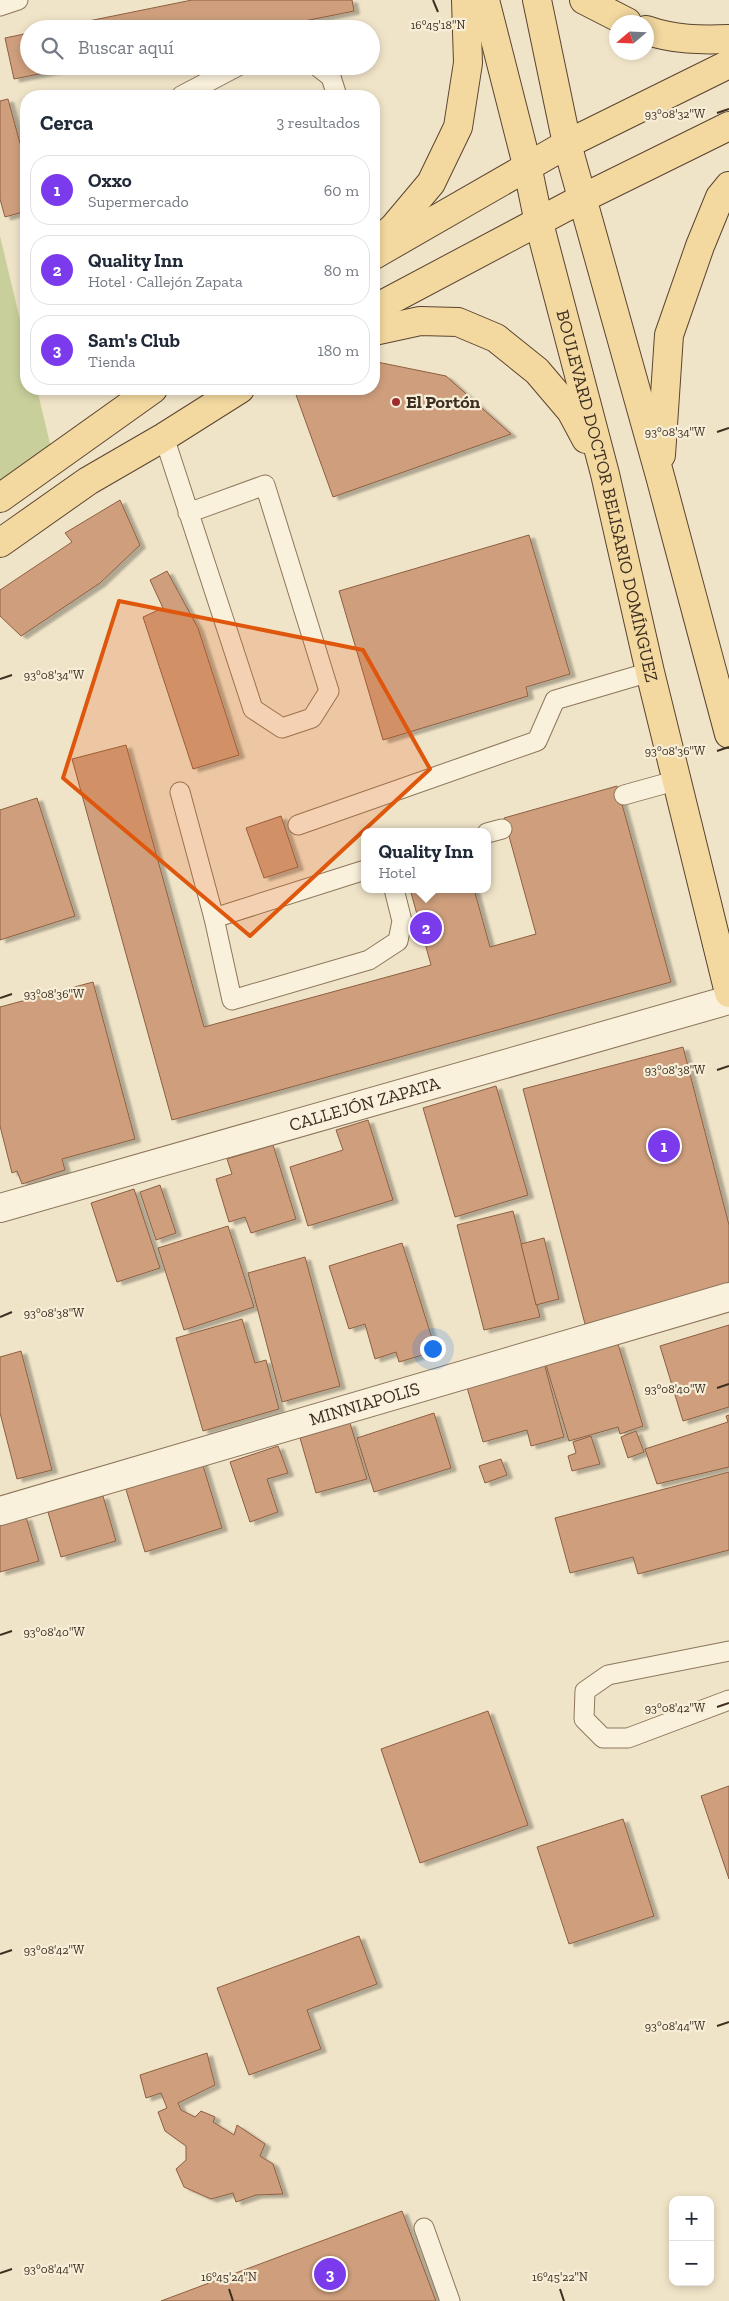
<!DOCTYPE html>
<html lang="es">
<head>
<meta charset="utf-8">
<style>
	body { margin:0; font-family:"Zilla Slab",serif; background:#f2f2f3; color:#1f2937 }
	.controls { position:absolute; right:15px; bottom:15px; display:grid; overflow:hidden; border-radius:10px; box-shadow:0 2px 8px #0003 }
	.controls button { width:45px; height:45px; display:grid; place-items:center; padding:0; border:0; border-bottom:1px solid #e0e1e3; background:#fff; color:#1f2937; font:25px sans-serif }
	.compass { position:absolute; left:609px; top:15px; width:45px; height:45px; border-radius:50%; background:#fff; box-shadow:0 2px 8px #0003; rotate:251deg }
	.you { position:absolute; left:432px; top:1348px; width:18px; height:18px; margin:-12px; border:4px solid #fff; border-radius:50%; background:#1a73e8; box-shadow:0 0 0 8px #1a73e833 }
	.badge { display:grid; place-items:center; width:32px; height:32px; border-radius:50%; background:#7c3aed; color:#fff; font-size:16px; font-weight:700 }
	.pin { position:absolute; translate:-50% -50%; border:2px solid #fff; box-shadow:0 1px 5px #0006 }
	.popup { position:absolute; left:361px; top:828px; width:130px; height:65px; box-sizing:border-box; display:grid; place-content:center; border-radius:10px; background:#fff; filter:drop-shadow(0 1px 4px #0005); font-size:16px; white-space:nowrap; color:#747a83 }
	.popup b { font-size:19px; color:#1f2937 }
	.popup::after { content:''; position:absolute; left:50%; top:100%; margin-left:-10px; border:10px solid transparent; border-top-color:#fff }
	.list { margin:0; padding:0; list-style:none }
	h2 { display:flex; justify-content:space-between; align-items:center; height:65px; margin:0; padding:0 20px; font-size:21px }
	h2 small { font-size:16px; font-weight:400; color:#747a83 }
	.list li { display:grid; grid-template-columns:32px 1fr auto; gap:15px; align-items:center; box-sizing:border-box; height:70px; margin:0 10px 10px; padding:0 10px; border:1px solid #e0e1e3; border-radius:20px }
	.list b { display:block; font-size:19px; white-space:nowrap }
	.list p { margin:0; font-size:16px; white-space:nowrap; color:#747a83 }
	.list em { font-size:16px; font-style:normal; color:#747a83 }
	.icon { flex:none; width:28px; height:28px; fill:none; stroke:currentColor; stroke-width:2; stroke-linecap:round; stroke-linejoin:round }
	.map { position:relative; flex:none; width:729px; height:2301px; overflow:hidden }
	.search { position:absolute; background:#fff; box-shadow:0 2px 8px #0003; left:20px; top:20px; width:360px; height:55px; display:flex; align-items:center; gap:12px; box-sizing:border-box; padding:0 18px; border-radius:28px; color:#747a83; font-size:19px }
	.panel { position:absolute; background:#fff; box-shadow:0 2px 8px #0003; left:20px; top:90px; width:360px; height:305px; border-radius:20px }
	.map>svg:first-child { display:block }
	.green { fill:#c9cf9b }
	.building { fill:#cf9f7d; stroke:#8d5f41; filter:url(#shadow) }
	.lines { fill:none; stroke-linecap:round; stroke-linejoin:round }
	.lane-casing { stroke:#8d765c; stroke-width:21 }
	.street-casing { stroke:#8d765c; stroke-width:30 }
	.primary-casing { stroke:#5b4430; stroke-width:30 }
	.lane { stroke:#faf1dc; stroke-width:19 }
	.street { stroke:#faf1dc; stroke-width:28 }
	.primary { stroke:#f3d9a0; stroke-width:28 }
	.marked { fill:#df570d; fill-opacity:0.2; stroke:#df570d; stroke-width:4; stroke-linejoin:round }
	.ticks { fill:none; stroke:#3d2e20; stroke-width:2 }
	.poi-dot { fill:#9e2a2b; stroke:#f7eed8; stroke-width:2 }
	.labels { text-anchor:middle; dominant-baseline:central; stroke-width:4.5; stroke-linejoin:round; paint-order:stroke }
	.poi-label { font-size:18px; font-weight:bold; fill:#3d2e20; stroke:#f7eed8; text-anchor:start }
	.street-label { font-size:18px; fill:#3d2e20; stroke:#f7eed8 }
	.ticks-label { font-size:12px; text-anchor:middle; fill:#3d2e20; stroke:#f7eed8; stroke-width:4.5; stroke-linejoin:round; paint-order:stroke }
</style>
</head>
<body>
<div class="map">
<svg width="729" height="2301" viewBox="0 0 729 2301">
	<defs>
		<filter id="shadow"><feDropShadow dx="5.5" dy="3" stdDeviation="1" flood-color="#0004"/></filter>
	</defs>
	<rect width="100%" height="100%" fill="#f0e4c8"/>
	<!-- green -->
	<path class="green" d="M0 236 26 345V389H37L52 452 0 487Z"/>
	<!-- building -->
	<g class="building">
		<path d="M192 0H352L354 11 265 29H49Z"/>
		<path d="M29 33V66H79L14 79 5 38Z"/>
		<path d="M8 99 26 165V211L5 217 0 199V101Z"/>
		<path d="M377 362 446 376 511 434 333 497 295 392 303 389H374V363Z"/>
		<path d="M120 500 140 545 100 583 21 636 0 616V590L72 542 65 533Z"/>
		<path d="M529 535 570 674 526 687 528 696 383 740 339 591Z"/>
		<path d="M167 571 198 628 239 755 193 769 143 617 163 608 150 580Z"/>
		<path d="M126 745 204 1027 431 965 410 889H474L490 947 536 934 504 818 617 786 671 982 172 1120 72 759Z"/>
		<path d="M37 798 75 916 0 940V810Z"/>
		<path d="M281 816 298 867 264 878 246 828Z"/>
		<path d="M93 982 135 1139 62 1159 65 1170 22 1184 17 1171 12 1173 0 1126V1007Z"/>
		<path d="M683 1047 729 1225V1286L585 1324 523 1089Z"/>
		<path d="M496 1086 528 1195 455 1217 423 1108Z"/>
		<path d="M368 1120 393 1200 308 1226 290 1167 343 1150 336 1130Z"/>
		<path d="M273 1145 296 1219 251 1233 245 1217 229 1222 216 1179 232 1174 227 1159Z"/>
		<path d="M160 1185 176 1233 156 1240 140 1192Z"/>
		<path d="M134 1189 160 1268 117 1282 91 1203Z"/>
		<path d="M513 1211 540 1317 484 1330 457 1225Z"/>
		<path d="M228 1226 254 1307 184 1330 158 1248Z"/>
		<path d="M544 1238 559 1299 536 1305 521 1244Z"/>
		<path d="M402 1243 436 1351 399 1362 396 1352 375 1359 365 1324 349 1329 329 1266Z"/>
		<path d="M305 1257 340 1386 282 1402 248 1273Z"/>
		<path d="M242 1319 255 1363 266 1360 279 1409 203 1431 176 1338Z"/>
		<path d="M729 1325V1407L683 1421 660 1346Z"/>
		<path d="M618 1344 643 1426 620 1434 618 1427 569 1441 546 1365Z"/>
		<path d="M21 1351 52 1470 17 1479 0 1413V1357Z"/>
		<path d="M544 1363 564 1437 531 1446 527 1430 483 1442 466 1384Z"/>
		<path d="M434 1413 451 1468 374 1492 357 1438Z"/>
		<path d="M729 1415V1467L657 1484 645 1449 728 1422 726 1416Z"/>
		<path d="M350 1423 367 1479 316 1493 300 1438Z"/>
		<path d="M636 1431 644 1452 628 1458 621 1437Z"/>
		<path d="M591 1436 600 1464 572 1471 568 1456 576 1453 573 1442Z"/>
		<path d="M278 1446 288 1473 267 1479 278 1512 250 1522 230 1462Z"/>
		<path d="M201 1459 222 1528 145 1552 124 1483Z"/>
		<path d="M501 1459 507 1475 485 1483 479 1466Z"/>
		<path d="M729 1472V1550L638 1574 633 1557 570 1573 555 1518Z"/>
		<path d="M103 1496 116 1541 61 1557 48 1512Z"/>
		<path d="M26 1517 39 1561 0 1572V1524Z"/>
		<path d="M488 1711 528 1825 420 1863 381 1749Z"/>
		<path d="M729 1786V1879L701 1796Z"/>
		<path d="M623 1819 654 1916 569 1944 537 1847Z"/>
		<path d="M359 1936 377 1984 307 2010 321 2049 249 2075 217 1988Z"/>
		<path d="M207 2053 215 2085 178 2103 181 2110 195 2117 201 2111 215 2117 213 2122 234 2135 237 2125 265 2144 260 2156 273 2164 283 2194 256 2195 236 2202 233 2193 211 2199 184 2187 176 2169 186 2160V2146L165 2131 158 2112 167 2108 161 2093 146 2098 140 2075Z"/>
		<path d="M402 2211 436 2301H161L308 2246Z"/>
	</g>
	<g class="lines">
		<defs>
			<g id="lane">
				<path d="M0 6 18 0"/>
				<path d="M317 66 331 77 337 96"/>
				<path d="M181 96 238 66"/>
				<path d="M164 437 253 709 282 728 312 718 329 691 265 485 188 513"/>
				<path d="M180 792 214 918 232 1000 369 960 398 941 402 921 394 889"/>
				<path d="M624 795 678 780"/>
				<path d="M298 825 537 741 555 700 650 672"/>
				<path d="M487 833 502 829"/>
				<path d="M214 918 365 870"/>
				<path d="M729 1651 608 1675 585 1691 584 1719 603 1738H628L729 1700"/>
				<path d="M424 2228 450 2301"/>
			</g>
			<g id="street">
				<path id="s1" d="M0 1208 729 1000"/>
				<path id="s2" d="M0 1511 729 1297"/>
			</g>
			<g id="primary">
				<path id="s3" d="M485 0 527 165 539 223 605 474 650 672 729 993"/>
				<path d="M537 0 567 144 660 476 729 734"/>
				<path d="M584 0 627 22"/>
				<path d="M646 30C674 40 701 40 729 39"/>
				<path d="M378 241 394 227 431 183 458 127 468 63 466 0"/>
				<path d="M374 255 567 144 729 64"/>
				<path d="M374 309 583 198 729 126"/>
				<path d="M374 331 420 321 458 322 496 338 537 371 571 411 586 439"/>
				<path d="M661 455 669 335 700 246 720 197 729 186"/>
				<path d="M0 498 153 389"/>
				<path d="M0 543 88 481 164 437 240 389"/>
			</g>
		</defs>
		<!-- lane casing -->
		<use href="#lane" class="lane-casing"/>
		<!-- street casing -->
		<use href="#street" class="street-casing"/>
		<!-- primary casing -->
		<use href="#primary" class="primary-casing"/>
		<!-- lane -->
		<use href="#lane" class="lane"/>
		<!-- street -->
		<use href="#street" class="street"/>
		<!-- primary -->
		<use href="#primary" class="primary"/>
	</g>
	<!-- marked area -->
	<path class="marked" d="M119 601 363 650 430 769 250 936 63 778Z"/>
	<!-- ticks -->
	<path class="ticks" d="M433 0 438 12M717 113 729 109M717 432 729 428M0 679 12 675M717 751 729 747M0 998 12 994M717 1070 729 1066M0 1317 12 1312M717 1388 729 1384M0 1635 12 1631M717 1707 729 1703M0 1954 12 1950M717 2026 729 2022M0 2273 12 2269M229 2289 233 2301M560 2289 564 2301"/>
	<!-- markers -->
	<circle class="poi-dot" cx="396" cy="402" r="5"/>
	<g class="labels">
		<!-- poi labels -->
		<g class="poi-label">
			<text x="406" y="402">El Portón</text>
		</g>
		<!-- street labels -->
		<g class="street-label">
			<text stroke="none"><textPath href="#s3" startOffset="511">BOULEVARD DOCTOR BELISARIO DOMÍNGUEZ</textPath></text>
			<text stroke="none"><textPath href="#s1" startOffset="379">CALLEJÓN ZAPATA</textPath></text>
			<text stroke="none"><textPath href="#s2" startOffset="380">MINNIAPOLIS</textPath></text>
		</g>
	</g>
	<g class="ticks-label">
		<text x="438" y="29">16°45'18"N</text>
		<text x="675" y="118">93°08'32"W</text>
		<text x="675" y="436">93°08'34"W</text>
		<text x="54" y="679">93°08'34"W</text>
		<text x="675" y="755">93°08'36"W</text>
		<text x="54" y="998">93°08'36"W</text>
		<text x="675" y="1074">93°08'38"W</text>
		<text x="54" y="1317">93°08'38"W</text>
		<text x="675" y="1393">93°08'40"W</text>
		<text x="54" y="1636">93°08'40"W</text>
		<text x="675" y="1712">93°08'42"W</text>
		<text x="54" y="1954">93°08'42"W</text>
		<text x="675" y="2030">93°08'44"W</text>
		<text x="54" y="2273">93°08'44"W</text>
		<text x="229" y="2281">16°45'24"N</text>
		<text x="560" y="2281">16°45'22"N</text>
	</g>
</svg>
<div class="controls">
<button>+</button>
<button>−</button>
</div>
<svg class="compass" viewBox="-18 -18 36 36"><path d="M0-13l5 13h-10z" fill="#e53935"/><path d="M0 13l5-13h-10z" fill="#747a83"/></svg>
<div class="you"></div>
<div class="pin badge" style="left:664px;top:1146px">1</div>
<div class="pin badge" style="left:426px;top:928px">2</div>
<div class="popup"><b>Quality Inn</b>Hotel</div>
<div class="pin badge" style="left:330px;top:2274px">3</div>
<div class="search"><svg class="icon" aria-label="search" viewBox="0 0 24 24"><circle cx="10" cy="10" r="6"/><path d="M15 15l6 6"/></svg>Buscar aquí</div>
<section class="panel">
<h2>Cerca<small>3 resultados</small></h2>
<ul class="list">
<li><span class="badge">1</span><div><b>Oxxo</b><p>Supermercado</p></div><em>60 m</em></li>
<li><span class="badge">2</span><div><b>Quality Inn</b><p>Hotel · Callejón Zapata</p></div><em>80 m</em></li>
<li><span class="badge">3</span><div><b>Sam's Club</b><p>Tienda</p></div><em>180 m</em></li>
</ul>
</section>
</div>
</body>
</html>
